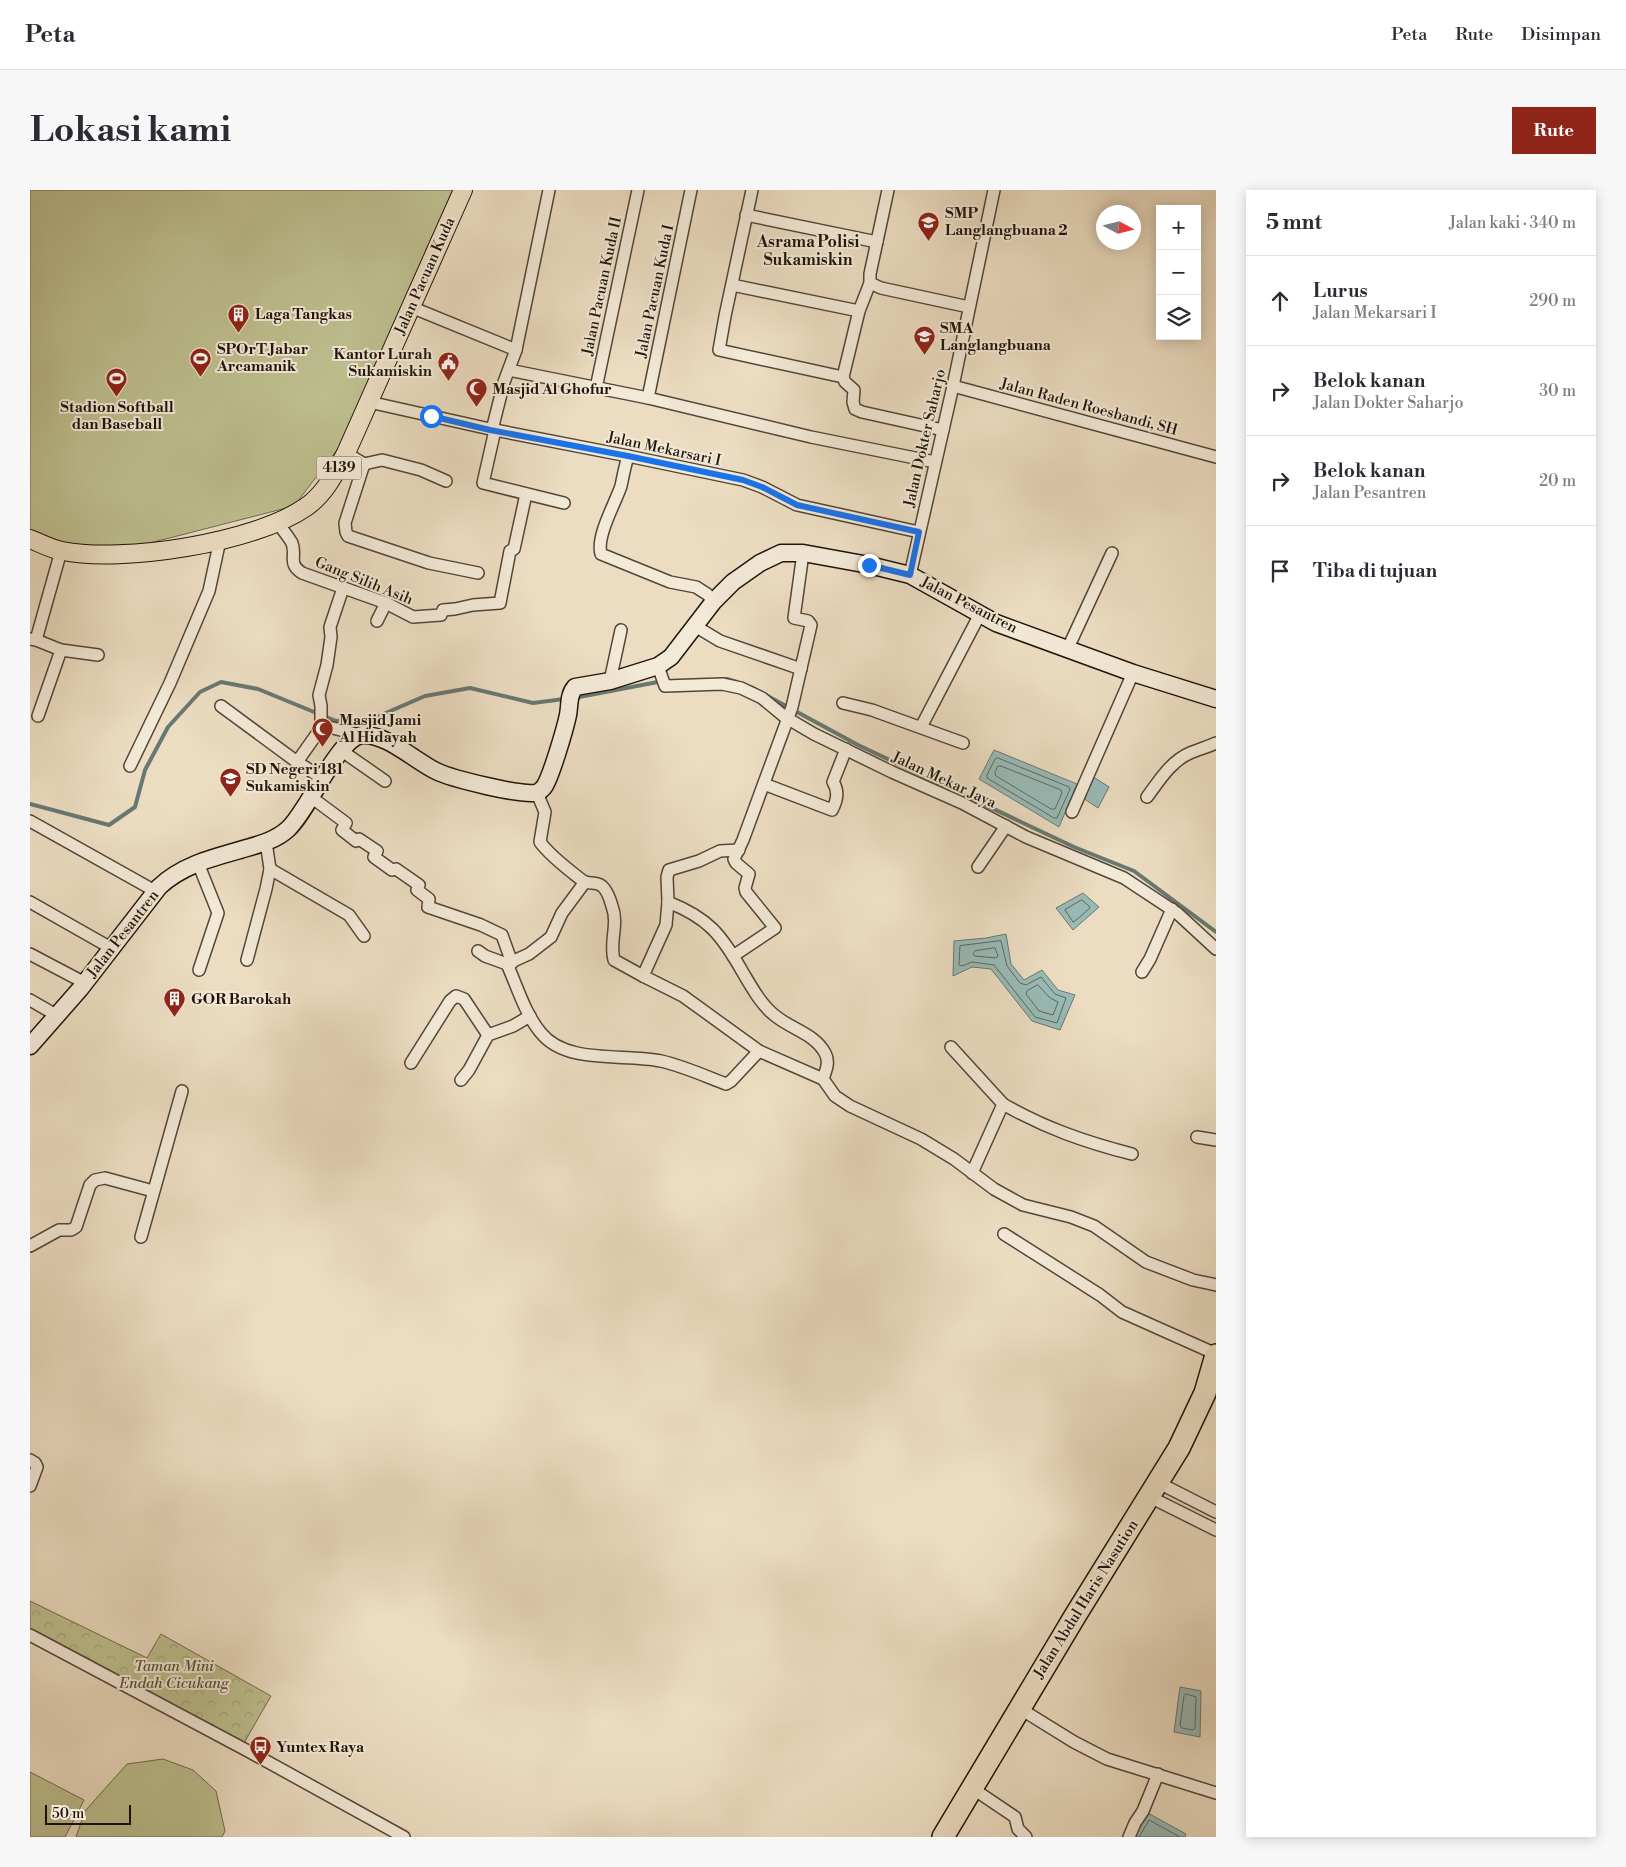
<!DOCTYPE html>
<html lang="id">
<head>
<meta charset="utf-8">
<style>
	body { margin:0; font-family:"Libre Bodoni",serif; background:#f7f7f7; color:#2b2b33 }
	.controls { position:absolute; right:15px; top:15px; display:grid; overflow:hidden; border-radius:0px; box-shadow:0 2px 12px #0003 }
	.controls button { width:45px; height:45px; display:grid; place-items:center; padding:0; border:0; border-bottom:1px solid #e1e1e2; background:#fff; color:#2b2b33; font:25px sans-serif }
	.compass { position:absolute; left:1066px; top:15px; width:45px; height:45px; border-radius:50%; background:#fff; box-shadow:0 2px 12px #0003; rotate:97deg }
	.scale { position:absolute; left:15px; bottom:12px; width:86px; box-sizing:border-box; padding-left:5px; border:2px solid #1f140a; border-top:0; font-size:14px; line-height:18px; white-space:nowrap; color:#1f140a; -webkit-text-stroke:4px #f3e9d7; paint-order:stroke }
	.stop { position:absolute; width:15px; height:15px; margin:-11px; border:4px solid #1a73e8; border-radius:50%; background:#fff }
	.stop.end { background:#1a73e8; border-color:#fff; box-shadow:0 1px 5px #0008 }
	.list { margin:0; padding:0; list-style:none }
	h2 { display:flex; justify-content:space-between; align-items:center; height:65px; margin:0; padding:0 20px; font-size:21px }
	h2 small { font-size:16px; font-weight:400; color:#7c7c81 }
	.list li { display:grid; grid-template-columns:32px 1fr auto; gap:15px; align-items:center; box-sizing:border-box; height:90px; padding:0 20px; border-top:1px solid #e1e1e2 }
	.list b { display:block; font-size:19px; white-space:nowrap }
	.list p { margin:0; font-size:16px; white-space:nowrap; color:#7c7c81 }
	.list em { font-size:16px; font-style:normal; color:#7c7c81 }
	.icon { flex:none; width:28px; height:28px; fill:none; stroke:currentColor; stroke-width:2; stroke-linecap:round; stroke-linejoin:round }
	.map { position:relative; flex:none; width:1186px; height:1647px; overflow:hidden; border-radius:0px }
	header { display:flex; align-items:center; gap:30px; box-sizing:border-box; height:70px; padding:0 25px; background:#fff; border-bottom:1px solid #e1e1e2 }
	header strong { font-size:24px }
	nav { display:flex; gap:28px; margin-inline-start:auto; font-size:18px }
	.intro { display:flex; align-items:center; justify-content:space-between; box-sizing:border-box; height:120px; padding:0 30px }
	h1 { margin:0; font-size:35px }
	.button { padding:12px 22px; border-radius:0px; background:#8f2418; color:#fff; font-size:18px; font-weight:700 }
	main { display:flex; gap:30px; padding:0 30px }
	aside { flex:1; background:#fff; border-radius:0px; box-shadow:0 2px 12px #0003 }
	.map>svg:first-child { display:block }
	.forest { fill:url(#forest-crowns); stroke:#6e6a4c }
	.garden { fill:#bebf8f; stroke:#6e6a4c }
	.water { fill:#99bbb7; stroke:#687872 }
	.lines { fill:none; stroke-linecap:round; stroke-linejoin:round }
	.shore { stroke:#5c6860; stroke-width:1 }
	.stream { stroke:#687872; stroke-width:4 }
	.street-casing { stroke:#524638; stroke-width:14 }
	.secondary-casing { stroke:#1f140a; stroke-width:19 }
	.primary-casing { stroke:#1f140a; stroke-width:20 }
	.highway-casing { stroke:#1f140a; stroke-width:24 }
	.street { stroke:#f3e9d7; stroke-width:11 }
	.secondary { stroke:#f3e9d7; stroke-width:16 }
	.primary { stroke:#ecddc2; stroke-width:18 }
	.highway { stroke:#ecddc2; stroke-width:21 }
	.route { stroke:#1a73e8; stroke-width:6 }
	.labels { text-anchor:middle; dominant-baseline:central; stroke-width:4; stroke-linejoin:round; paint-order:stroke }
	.shield { fill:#f3e9d7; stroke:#5f5448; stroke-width:1 }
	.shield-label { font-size:14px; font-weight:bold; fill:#1f140a }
	.poi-label { font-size:15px; font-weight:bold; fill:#1f140a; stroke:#f3e9d7; text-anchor:start }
	.street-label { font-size:15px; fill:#1f140a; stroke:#f3e9d7 }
	.park-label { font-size:15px; font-style:italic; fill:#575039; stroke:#f3e9d7 }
	.neighbourhood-label { font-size:16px; font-weight:bold; fill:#1f140a; stroke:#f3e9d7 }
</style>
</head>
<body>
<header>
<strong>Peta</strong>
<nav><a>Peta</a><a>Rute</a><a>Disimpan</a></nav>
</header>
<div class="intro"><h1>Lokasi kami</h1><a class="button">Rute</a></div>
<main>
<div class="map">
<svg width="1186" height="1647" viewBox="0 0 1186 1647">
	<defs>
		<pattern id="forest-crowns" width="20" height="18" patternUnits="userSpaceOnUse" patternTransform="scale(1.25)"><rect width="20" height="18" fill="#bebf8f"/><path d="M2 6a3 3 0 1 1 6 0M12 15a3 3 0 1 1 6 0" fill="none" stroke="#a3a37a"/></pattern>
	</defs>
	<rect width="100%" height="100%" fill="#ecddc2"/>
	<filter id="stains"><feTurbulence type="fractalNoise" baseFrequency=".004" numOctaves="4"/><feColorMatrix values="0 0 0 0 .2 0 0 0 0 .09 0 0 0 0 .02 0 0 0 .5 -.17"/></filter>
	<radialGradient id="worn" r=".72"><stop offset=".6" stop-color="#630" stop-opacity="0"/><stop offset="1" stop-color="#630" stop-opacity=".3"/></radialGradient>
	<!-- forest -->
	<path class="forest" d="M0 1411 117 1468 131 1444 241 1506 214 1553 0 1446Z"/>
	<!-- garden -->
	<g class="garden">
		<path d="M0 0H425L376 114 307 260 264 316 81 363 0 346Z"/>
		<path d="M133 1569 163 1580 186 1601 195 1641 192 1647H46L55 1621 97 1574Z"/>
		<path d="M0 1582 54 1610 35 1647H0Z"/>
	</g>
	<!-- water -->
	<g class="water">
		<path d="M964 560 1047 594 1029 637 949 589Z"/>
		<path d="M1062 586 1079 597 1068 618 1053 608Z"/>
		<path d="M1053 703 1069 717 1043 740 1026 718Z"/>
		<path d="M976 744 981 774 994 790 1012 780 1028 800 1045 805 1030 840 1002 831 961 779 942 777 923 786 924 751 956 748Z"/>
		<path d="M1150 1497 1171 1501 1170 1547 1144 1542Z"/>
		<path d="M1116 1622 1156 1644 1155 1647H1104Z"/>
	</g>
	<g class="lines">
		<!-- shore -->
		<g class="shore">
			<path d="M968 568 1039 597 1040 599 1027 628H1024L957 588V585L965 569Z"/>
			<path d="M968 576H971L1031 600 1032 603 1025 619H1021L966 586 965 583Z"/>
			<path d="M1052 710 1059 716 1060 718 1045 731 1043 732 1035 720Z"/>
			<path d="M971 751 977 776 990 793 996 795 1011 787 1025 804 1036 808 1027 833 1005 827 964 775 942 772 932 776 929 775 930 756Z"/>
			<path d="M965 758 968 766 966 768 945 766 943 764 945 761Z"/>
			<path d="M1008 795 1020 808 1028 812 1023 825 1009 821 996 804 997 801Z"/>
			<path d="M1156 1504 1166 1507 1165 1538 1163 1540 1152 1538 1150 1536 1154 1506Z"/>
			<path d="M1109 1647 1119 1630 1150 1647"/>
		</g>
		<!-- stream -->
		<g class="stream">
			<path d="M690 489H697L707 492"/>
			<path d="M721 497 828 555 1044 657 1104 681 1186 742"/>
			<path d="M544 508 633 491"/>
			<path d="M0 614 79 635 105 617 115 580 138 537 170 502 191 492 228 499 306 531 342 529 395 506 440 498 503 513 534 509"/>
		</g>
		<defs>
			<g id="street">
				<path d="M722 0 695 126 689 160 813 187"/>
				<path d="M858 0 840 84V93L829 121 813 187 815 192 824 200 823 212 825 219 832 222 913 240"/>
				<path d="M716 25 847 52"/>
				<path d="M840 93 851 98 939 117"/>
				<path d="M702 95 829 121"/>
				<path d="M381 117 486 160"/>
				<path d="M479 180 618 208 781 247 905 272"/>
				<path d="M923 196 1186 267"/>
				<path d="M566 198 608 0"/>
				<path d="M618 208 661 0"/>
				<path d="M339 212 460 239 598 266 713 290 732 297 767 315 889 342"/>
				<path d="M462 240 474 192 486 160 519 0"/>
				<path d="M465 240 453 293 534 313"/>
				<path d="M316 263 334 274 315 333 316 342 318 346 399 373 448 383"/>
				<path d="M598 266C595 276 593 286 591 296 585 314 566 346 571 364L640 392 666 397 677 404 684 411"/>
				<path d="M334 274 352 270 391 280 416 291"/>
				<path d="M247 332C252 339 258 346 262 353 267 366 257 373 272 383L356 413 383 427 411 425 413 420 425 419 443 415 470 413 480 361 484 359 496 304"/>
				<path d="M880 385 923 196 964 0"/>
				<path d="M347 431 356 413"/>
				<path d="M665 436 690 451 771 479"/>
				<path d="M0 449 6 450 31 361"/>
				<path d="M6 450 31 460 68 465"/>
				<path d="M1038 458 1082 363"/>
				<path d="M628 476 635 496 692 494 711 498 732 508 755 527 784 544 862 582 932 613 996 647 1094 688 1147 723 1186 759"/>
				<path d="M580 491 591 440"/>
				<path d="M813 513 842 520 933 553"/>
				<path d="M191 516 267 572 292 588"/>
				<path d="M8 526 31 460"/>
				<path d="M291 535 330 545"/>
				<path d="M891 537 950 424"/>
				<path d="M312 561 355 591"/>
				<path d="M267 572 291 538V516L289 505 297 475 301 447 300 437 313 398"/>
				<path d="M100 576 140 493 179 401 190 350"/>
				<path d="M734 594 802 620C807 611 809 601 803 592L816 559"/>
				<path d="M507 603 515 622 510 652C520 666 539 680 553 691 558 694 563 692 568 694 576 696 580 709 582 716 589 734 579 752 584 770L613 786"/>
				<path d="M281 607 316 633 312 640 326 651 329 649 347 661 344 667 362 680 366 679 389 695 387 700 399 709 398 717 451 735 472 745 482 773"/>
				<path d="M1117 607C1129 591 1141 571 1160 563 1169 559 1178 557 1186 553"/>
				<path d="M1042 622 1103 483"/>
				<path d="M0 631 125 701"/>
				<path d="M709 660 690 661 669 671 639 680 637 687 638 712 636 735 613 786 653 806 729 861"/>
				<path d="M168 673 188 723 169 780"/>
				<path d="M948 677 976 636"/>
				<path d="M240 679 319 725 334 746"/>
				<path d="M0 712 81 758"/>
				<path d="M638 712C678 728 691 744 712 781 721 796 730 813 743 824 760 839 784 843 795 863 800 872 796 880 793 889L805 906 820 916 891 949 924 969 964 999 993 1015 1041 1027 1064 1036 1116 1072 1163 1090 1186 1095"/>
				<path d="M448 761 455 766 477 774 499 764 521 747 532 723 555 692"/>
				<path d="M0 764 55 793"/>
				<path d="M703 766 745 738 716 702 715 698 719 684 706 673 704 669 713 650 762 517 781 435 778 431 764 428 773 363"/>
				<path d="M217 770 236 699 240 679 236 652"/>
				<path d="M477 774C487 796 495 824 511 843 537 875 594 863 631 871 653 876 675 886 696 894L701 891 729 861 793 889"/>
				<path d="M1112 782 1120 769 1142 719"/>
				<path d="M0 810 26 825"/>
				<path d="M921 857 973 914 942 983"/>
				<path d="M381 873 420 811 426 806 434 809 458 845"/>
				<path d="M431 890 439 880 458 845 483 836 500 826"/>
				<path d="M973 914C1015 938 1055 952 1102 964"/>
				<path d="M1167 947 1186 950"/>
				<path d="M974 1044 1070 1105 1092 1122 1186 1164"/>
				<path d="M111 1047 152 901"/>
				<path d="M0 1056 29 1040H41L46 1037 60 995 65 990 75 988 123 1001"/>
				<path d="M0 1270 5 1273 7 1277 0 1296"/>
				<path d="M1129 1293 1186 1322"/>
				<path d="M1120 1307 1186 1340"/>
				<path d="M0 1445 218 1561 374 1647"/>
				<path d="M989 1518 1044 1552 1077 1569 1186 1603"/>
				<path d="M942 1598 985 1627 988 1639 996 1647"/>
				<path d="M1099 1647 1105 1633 1113 1621 1128 1584"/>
			</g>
			<path id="secondary" d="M0 856 50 799 129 697C151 676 181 668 210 660 227 655 245 651 258 639 278 621 308 548 332 545 356 543 385 571 406 581 420 588 497 608 509 602 509 601 514 598 514 597 521 587 535 539 538 525 540 515 538 505 545 497L580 491 628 476 641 467 684 411 703 392 730 373 751 363H773L839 375 880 385 966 433 1103 483 1186 509"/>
			<path id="primary" d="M0 349C10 353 21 359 32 361 93 373 224 353 276 317 295 304 305 283 316 263L433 0"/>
			<path id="highway" d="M913 1647 1045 1426 1149 1258 1175 1203 1186 1165"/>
		</defs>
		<!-- street casing -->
		<use href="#street" class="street-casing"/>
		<!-- secondary casing -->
		<use href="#secondary" class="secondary-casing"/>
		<!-- primary casing -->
		<use href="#primary" class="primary-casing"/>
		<!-- highway casing -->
		<use href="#highway" class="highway-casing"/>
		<!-- street -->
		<use href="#street" class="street"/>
		<!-- secondary -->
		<use href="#secondary" class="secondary"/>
		<!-- primary -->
		<use href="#primary" class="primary"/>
		<!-- highway -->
		<use href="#highway" class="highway"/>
	</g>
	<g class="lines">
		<!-- route -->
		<path class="route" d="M401 226 460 240 598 266 713 290 732 297 767 315 889 342 880 385 839 375"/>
	</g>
	<!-- icons -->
	<defs>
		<symbol id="school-pin" viewBox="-11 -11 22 30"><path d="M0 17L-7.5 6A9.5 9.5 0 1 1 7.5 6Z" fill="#8f2418" stroke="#f3e9d7"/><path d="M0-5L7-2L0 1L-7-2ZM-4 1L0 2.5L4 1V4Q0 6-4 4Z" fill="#fff"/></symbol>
		<symbol id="building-pin" viewBox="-11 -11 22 30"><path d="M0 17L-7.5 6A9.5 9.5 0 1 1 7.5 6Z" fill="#8f2418" stroke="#f3e9d7"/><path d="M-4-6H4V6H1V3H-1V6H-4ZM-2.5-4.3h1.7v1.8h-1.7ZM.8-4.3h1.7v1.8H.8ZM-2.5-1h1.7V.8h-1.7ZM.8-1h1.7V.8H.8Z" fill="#fff"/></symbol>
		<symbol id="stadium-pin" viewBox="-11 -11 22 30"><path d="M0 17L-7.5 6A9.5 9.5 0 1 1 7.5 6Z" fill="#8f2418" stroke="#f3e9d7"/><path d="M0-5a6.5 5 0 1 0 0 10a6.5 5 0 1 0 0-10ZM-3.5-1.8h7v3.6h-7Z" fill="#fff"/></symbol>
		<symbol id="civic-pin" viewBox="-11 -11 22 30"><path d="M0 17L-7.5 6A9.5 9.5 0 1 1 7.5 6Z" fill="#8f2418" stroke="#f3e9d7"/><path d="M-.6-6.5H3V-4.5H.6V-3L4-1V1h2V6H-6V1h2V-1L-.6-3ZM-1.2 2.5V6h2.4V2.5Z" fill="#fff"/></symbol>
		<symbol id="mosque-pin" viewBox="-11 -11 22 30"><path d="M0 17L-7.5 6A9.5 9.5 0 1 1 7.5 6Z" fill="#8f2418" stroke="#f3e9d7"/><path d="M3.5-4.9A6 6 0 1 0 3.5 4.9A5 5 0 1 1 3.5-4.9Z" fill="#fff"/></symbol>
		<symbol id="bus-pin" viewBox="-11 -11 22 30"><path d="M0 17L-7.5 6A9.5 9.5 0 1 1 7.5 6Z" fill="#8f2418" stroke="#f3e9d7"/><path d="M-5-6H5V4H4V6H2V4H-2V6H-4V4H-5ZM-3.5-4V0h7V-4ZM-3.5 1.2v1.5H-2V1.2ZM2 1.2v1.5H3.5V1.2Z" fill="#fff"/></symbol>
	</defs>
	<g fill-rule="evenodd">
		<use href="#school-pin" x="886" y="20" width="25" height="34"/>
		<use href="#building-pin" x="196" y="112" width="25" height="34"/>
		<use href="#school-pin" x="882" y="134" width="25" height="34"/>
		<use href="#stadium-pin" x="158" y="156" width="25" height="34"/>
		<use href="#civic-pin" x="406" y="160" width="25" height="34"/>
		<use href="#stadium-pin" x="74" y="176" width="25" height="34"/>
		<use href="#mosque-pin" x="434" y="186" width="25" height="34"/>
		<use href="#mosque-pin" x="280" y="526" width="25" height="34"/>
		<use href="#school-pin" x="188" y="576" width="25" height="34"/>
		<use href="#building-pin" x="132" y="796" width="25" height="34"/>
		<use href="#bus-pin" x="218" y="1544" width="25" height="34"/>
	</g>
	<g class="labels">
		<!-- shield labels -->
		<rect class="shield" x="286.5" y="266.5" width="45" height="23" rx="4"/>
		<g class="shield-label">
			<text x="309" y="278">4139</text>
		</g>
		<!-- poi labels -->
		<g class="poi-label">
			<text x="915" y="23">SMP<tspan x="915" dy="17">Langlangbuana 2</tspan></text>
			<text x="225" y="124">Laga Tangkas</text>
			<text x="910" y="138">SMA<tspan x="910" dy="17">Langlangbuana</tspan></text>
			<text x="187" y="159">SPOrT Jabar<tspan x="187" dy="17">Arcamanik</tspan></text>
			<text x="402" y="164" text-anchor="end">Kantor Lurah<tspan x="402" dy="17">Sukamiskin</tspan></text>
			<text x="462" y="199">Masjid Al Ghofur</text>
			<text x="87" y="217" text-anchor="middle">Stadion Softball<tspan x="87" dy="17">dan Baseball</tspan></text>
			<text x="309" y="530">Masjid Jami<tspan x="309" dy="17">Al Hidayah</tspan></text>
			<text x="216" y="579">SD Negeri 181<tspan x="216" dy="17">Sukamiskin</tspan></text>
			<text x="161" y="809">GOR Barokah</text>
			<text x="246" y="1557">Yuntex Raya</text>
		</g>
		<!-- street labels -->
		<g class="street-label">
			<text transform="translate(395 86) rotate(-66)">Jalan Pacuan Kuda</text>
			<text transform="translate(572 96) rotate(-78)">Jalan Pacuan Kuda II</text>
			<text transform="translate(625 101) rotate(-78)">Jalan Pacuan Kuda I</text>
			<text transform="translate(1059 217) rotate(15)">Jalan Raden Roesbandi, SH</text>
			<text transform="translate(895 248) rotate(-77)">Jalan Dokter Saharjo</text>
			<text transform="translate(634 259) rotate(12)">Jalan Mekarsari I</text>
			<text transform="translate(334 391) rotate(22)">Gang Silih Asih</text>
			<text transform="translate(939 415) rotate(27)">Jalan Pesantren</text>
			<text transform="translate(914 590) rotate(25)">Jalan Mekar Jaya</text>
			<text transform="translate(93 744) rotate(-52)">Jalan Pesantren</text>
			<text transform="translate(1056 1409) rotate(-58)">Jalan Abdul Haris Nasution</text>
		</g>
		<!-- park labels -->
		<g class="park-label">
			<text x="144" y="1476">Taman Mini<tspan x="144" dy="17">Endah Cicukang</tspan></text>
		</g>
		<!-- neighbourhood labels -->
		<g class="neighbourhood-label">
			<text x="778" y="52">Asrama Polisi<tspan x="778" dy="18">Sukamiskin</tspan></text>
		</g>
	</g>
	<rect width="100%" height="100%" filter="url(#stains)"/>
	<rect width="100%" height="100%" fill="url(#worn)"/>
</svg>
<div class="controls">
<button>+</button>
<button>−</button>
<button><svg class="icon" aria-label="layers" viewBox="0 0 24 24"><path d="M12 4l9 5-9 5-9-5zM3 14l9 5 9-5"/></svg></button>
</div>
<svg class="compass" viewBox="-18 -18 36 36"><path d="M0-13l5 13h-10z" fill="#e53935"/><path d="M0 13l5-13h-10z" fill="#7c7c81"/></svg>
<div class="scale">50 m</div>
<div class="stop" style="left:401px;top:226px"></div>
<div class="stop end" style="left:839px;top:375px"></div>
</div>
<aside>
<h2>5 mnt<small>Jalan kaki · 340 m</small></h2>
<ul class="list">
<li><svg class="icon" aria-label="ahead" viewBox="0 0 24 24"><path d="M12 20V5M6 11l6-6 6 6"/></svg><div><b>Lurus</b><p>Jalan Mekarsari I</p></div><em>290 m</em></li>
<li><svg class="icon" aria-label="right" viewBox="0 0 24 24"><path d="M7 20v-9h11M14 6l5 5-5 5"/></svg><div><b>Belok kanan</b><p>Jalan Dokter Saharjo</p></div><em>30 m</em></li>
<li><svg class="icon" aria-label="right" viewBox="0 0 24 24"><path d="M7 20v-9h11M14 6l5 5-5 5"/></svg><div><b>Belok kanan</b><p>Jalan Pesantren</p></div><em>20 m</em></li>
<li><svg class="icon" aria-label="arrive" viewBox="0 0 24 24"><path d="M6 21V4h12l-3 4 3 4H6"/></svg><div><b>Tiba di tujuan</b></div></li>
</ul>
</aside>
</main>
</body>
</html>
